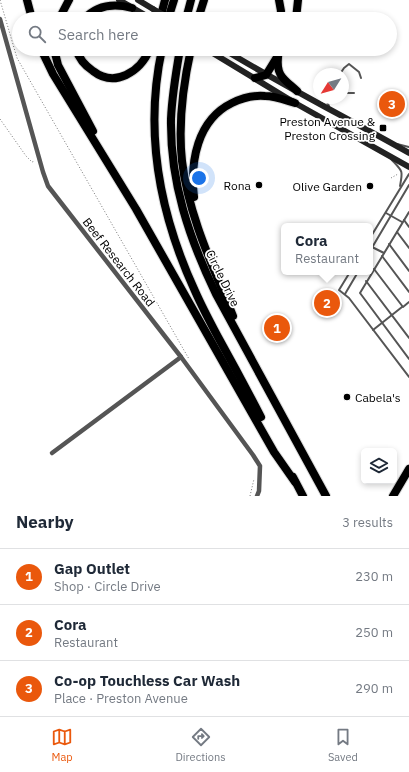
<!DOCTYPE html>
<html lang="en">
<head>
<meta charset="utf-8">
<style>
	body { margin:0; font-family:"IBM Plex Sans",sans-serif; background:#f6f6f7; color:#1f2937 }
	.controls { position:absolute; right:12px; bottom:12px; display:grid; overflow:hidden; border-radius:6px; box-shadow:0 2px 6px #0003 }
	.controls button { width:36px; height:36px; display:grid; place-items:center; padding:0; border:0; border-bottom:1px solid #e0e1e3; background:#fff; color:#1f2937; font:20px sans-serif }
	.compass { position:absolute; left:313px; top:68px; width:36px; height:36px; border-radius:50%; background:#fff; box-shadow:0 2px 6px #0003; rotate:233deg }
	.you { position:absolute; left:199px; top:178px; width:14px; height:14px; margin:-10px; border:3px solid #fff; border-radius:50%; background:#1a73e8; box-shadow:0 0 0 6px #1a73e833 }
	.badge { display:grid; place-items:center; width:26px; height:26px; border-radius:50%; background:#ea580c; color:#fff; font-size:13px; font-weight:700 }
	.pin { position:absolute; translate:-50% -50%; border:2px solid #fff; box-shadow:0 1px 4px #0006 }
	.popup { position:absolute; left:281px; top:223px; width:92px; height:52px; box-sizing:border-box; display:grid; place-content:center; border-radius:6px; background:#fff; filter:drop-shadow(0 1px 3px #0005); font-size:13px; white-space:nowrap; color:#747a83 }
	.popup b { font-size:15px; color:#1f2937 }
	.popup::after { content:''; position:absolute; left:50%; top:100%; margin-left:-8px; border:8px solid transparent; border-top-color:#fff }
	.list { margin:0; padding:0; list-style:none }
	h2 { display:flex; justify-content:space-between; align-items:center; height:52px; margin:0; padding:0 16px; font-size:17px }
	h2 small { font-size:13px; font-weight:400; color:#747a83 }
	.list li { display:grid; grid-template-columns:26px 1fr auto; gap:12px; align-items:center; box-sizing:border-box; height:56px; padding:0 16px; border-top:1px solid #e0e1e3 }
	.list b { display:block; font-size:15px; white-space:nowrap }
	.list p { margin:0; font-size:13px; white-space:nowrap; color:#747a83 }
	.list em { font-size:13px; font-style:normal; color:#747a83 }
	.icon { flex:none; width:22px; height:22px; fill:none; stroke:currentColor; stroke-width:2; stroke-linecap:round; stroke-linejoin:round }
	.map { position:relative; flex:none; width:409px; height:496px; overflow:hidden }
	.search { position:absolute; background:#fff; box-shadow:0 2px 6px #0003; left:12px; right:12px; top:12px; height:44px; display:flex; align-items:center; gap:10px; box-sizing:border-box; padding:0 14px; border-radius:22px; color:#747a83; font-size:15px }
	.sheet { height:220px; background:#fff }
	nav { display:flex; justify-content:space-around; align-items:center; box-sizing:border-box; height:56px; border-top:1px solid #e0e1e3; background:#fff; font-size:11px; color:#747a83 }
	nav a { display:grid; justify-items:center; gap:2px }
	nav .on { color:#ea580c }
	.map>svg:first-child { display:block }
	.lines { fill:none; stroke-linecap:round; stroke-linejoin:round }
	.motorway-casing { stroke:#dbdbdb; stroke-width:10 }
	.path { stroke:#777; stroke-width:1; stroke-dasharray:1 2; stroke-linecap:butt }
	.service { stroke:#555; stroke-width:2 }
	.minor { stroke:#555; stroke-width:4.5 }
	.secondary { stroke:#222; stroke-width:6 }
	.motorway { stroke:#000; stroke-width:8 }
	.secondary-bridge { stroke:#222; stroke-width:6 }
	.poi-dot { fill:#000; stroke:#fff; stroke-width:1.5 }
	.labels { text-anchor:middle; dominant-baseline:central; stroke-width:3.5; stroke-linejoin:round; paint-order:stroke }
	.poi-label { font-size:12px; fill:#000; stroke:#fff; text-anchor:end }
	.street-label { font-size:12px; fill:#000; stroke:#fff }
</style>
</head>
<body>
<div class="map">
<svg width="409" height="496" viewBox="0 0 409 496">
	<rect width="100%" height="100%" fill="#fff"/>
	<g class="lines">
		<defs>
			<g id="motorway">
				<path d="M27 0 32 19"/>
				<path d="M279 0 281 11 280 19"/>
				<path d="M59 19 69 0"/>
				<path d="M84 19C97 5 114 3 132 8"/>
				<path d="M160 19 165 0"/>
				<path d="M168 19 174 0"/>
				<path d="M186 19 191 0"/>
				<path d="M198 19 204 0"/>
				<path d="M296 19 298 0"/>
				<path d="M41 49 53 74 136 209 274 452 295 482"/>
				<path d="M54 49 58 65 93 131"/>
				<path d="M76 49C79 59 84 65 93 71 115 88 140 72 150 49"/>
				<path d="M162 49C144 132 160 215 195 291 202 307 210 322 218 337 233 364 247 390 261 417"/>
				<path d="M180 49C176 72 172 95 171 119 170 182 189 238 216 294L326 496"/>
				<path d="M191 49C183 85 178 124 182 161 188 214 213 267 233 316"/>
				<path d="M278 57C276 76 284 79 297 91"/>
				<path d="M255 78 266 75 282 49"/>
				<path d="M194 197C190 162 197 120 232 103 242 98 253 95 265 96 275 96 285 100 295 103"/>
				<path d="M293 477 303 496"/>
				<path d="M393 496 409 469"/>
			</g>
		</defs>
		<!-- motorway casing -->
		<use href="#motorway" class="motorway-casing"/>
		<!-- path -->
		<g class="path">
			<path d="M0 0 17 58 189 359"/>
			<path d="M0 119 26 156 32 162 35 161"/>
			<path d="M391 178 398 174"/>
			<path d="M275 334 280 342"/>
			<path d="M250 496 254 479"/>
		</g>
		<!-- service -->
		<g class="service">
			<path d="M340 74 344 68 349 64 359 72 361 78"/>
			<path d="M343 93H354"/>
			<path d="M325 98 329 106"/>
			<path d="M397 144 409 147"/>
			<path d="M391 159C403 172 403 170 400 186"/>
			<path d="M409 212 360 293 409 359"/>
			<path d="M386 213 402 222"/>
			<path d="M404 220 409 227"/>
			<path d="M397 232 409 248"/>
			<path d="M370 238 409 174"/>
			<path d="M389 244 409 271"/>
			<path d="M370 246 384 253"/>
			<path d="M370 251 409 185"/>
			<path d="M382 256 409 292"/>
			<path d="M374 269 403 307 409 302"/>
			<path d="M350 272 339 290 349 298 409 377"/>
			<path d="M366 281 409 338"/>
			<path d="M345 294 358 272"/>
			<path d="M373 330 402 307"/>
		</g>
		<!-- minor -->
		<g class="minor">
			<path d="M0 19 43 172 48 186 181 357 253 455 260 466 259 491 257 496"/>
			<path d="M52 453 181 357"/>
		</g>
		<!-- secondary -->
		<g class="secondary">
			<path d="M119 0 152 19"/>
			<path d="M138 0 153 9"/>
			<path d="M206 49 295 103 409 167"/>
			<path d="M223 49C284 86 347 118 409 153"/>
		</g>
		<!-- motorway -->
		<use href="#motorway" class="motorway"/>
		<!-- secondary-bridge -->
		<path class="secondary-bridge" d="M153 9 171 19"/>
	</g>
	<!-- markers -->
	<g class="poi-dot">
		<rect x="379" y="124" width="8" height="8" rx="2"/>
		<circle cx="259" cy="185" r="4"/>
		<circle cx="370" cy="186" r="4"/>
		<circle cx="347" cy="397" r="4"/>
	</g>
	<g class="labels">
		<!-- poi labels -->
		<g class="poi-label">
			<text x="375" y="121">Preston Avenue &amp;<tspan x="375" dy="14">Preston Crossing</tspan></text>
			<text x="251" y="185">Rona</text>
			<text x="362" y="186">Olive Garden</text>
			<text x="355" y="397" text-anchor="start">Cabela's</text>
		</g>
		<!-- street labels -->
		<g class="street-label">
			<text transform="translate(119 262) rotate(52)">Beef Research Road</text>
			<text transform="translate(223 278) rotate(64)">Circle Drive</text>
		</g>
	</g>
</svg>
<div class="controls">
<button><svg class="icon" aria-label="layers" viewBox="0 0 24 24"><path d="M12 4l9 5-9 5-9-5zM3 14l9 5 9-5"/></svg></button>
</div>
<svg class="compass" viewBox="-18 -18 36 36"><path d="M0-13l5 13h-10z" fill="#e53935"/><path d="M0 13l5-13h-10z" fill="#747a83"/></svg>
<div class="you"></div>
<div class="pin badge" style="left:277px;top:328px">1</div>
<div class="pin badge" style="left:327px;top:303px">2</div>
<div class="popup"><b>Cora</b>Restaurant</div>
<div class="pin badge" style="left:392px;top:104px">3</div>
<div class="search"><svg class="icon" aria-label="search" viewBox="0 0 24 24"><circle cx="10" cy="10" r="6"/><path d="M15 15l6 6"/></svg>Search here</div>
</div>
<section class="sheet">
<h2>Nearby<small>3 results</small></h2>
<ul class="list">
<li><span class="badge">1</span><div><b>Gap Outlet</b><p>Shop · Circle Drive</p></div><em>230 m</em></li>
<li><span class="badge">2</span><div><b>Cora</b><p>Restaurant</p></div><em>250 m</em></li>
<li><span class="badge">3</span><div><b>Co-op Touchless Car Wash</b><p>Place · Preston Avenue</p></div><em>290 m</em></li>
</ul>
</section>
<nav>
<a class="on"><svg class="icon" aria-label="map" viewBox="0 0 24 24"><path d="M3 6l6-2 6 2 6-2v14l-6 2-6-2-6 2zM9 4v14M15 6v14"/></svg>Map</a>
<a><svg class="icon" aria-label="directions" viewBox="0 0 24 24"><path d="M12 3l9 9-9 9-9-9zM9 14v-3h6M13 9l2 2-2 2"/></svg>Directions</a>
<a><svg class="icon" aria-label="saved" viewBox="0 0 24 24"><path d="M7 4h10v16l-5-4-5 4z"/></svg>Saved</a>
</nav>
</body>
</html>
